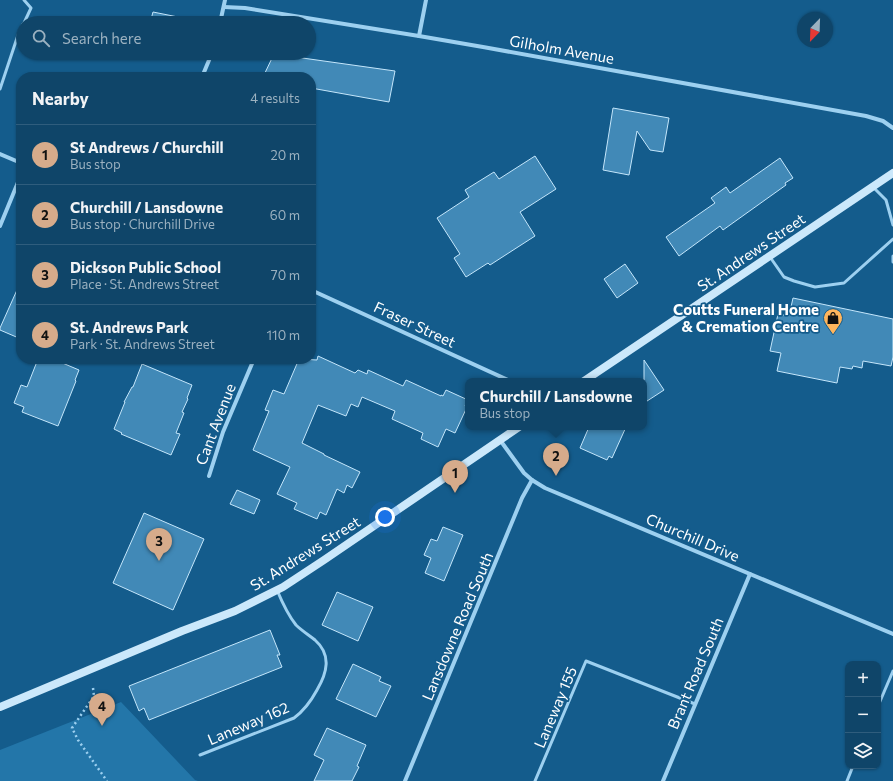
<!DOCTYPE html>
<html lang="en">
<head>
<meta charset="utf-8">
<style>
	body { margin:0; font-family:Commissioner,sans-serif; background:#184c6f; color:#f1f3f6 }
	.controls { position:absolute; right:12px; bottom:12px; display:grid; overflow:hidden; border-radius:8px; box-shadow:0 1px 3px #0004 }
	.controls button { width:36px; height:36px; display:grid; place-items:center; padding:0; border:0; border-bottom:1px solid #2f5d7d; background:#0f4569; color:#f1f3f6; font:20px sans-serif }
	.compass { position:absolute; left:797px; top:12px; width:36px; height:36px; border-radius:50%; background:#0f4569; box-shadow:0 1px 3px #0004; rotate:203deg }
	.you { position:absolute; left:385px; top:517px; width:14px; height:14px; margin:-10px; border:3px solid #fff; border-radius:50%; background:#1a73e8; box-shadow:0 0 0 6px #1a73e833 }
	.badge { display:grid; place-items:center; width:26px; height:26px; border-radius:50%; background:#d6ab8b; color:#111; font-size:13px; font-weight:700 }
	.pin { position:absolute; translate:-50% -33px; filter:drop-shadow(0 1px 2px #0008) }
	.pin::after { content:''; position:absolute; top:21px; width:14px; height:12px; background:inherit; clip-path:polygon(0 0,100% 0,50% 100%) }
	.popup { position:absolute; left:465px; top:378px; width:182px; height:52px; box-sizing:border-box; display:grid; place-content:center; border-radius:8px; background:#0f4569; filter:drop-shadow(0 1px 3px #0005); font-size:13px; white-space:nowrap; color:#9bb1c0 }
	.popup b { font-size:15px; color:#f1f3f6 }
	.popup::after { content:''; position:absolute; left:50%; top:100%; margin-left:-8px; border:8px solid transparent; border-top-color:#0f4569 }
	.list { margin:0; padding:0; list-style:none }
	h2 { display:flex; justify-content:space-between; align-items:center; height:52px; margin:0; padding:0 16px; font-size:17px }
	h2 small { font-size:13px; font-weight:400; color:#9bb1c0 }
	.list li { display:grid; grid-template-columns:26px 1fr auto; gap:12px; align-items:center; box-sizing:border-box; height:60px; padding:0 16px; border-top:1px solid #2f5d7d }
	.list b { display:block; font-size:15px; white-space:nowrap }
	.list p { margin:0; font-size:13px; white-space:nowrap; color:#9bb1c0 }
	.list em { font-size:13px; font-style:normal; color:#9bb1c0 }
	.icon { flex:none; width:22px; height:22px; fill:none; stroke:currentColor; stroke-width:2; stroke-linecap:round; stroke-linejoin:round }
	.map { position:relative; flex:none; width:893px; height:781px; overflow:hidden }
	.search { position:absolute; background:#0f4569; box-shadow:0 1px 3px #0004; left:16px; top:16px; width:300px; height:44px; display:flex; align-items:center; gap:10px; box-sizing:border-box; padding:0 14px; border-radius:22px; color:#9bb1c0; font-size:15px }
	.panel { position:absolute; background:#0f4569; box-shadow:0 1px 3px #0004; left:16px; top:72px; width:300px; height:292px; border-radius:16px }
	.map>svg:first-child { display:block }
	.green { fill:#2376a9 }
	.building { fill:#4189b7; stroke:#c4e6fb }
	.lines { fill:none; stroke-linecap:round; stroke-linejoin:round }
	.path { stroke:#9dd0f0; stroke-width:2.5; stroke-dasharray:2 3; stroke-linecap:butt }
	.service { stroke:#9dd0f0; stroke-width:3 }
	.minor { stroke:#9dd0f0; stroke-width:4 }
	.secondary { stroke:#cbe8fb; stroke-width:8 }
	.labels { text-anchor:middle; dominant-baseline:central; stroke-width:3.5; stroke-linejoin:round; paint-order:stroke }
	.street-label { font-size:15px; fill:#fff; stroke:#145c8c }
	.poi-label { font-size:15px; font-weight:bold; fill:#fff; stroke:#145c8c; text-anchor:end }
</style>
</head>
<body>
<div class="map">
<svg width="893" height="781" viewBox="0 0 893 781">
	<rect width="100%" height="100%" fill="#145c8c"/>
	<!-- green -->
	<path class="green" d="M121 702 195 780 198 781H0V750Z"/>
	<!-- building -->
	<g class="building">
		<path d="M153 12 178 17 177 23H150Z"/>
		<path d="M274 54 395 71 389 102 311 88V77H263Z"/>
		<path d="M613 108 669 118 663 152 650 150 637 131 629 175 603 170Z"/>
		<path d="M535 156 556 189 520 212 535 236 490 265 488 263 466 277 454 258 460 254 437 218 469 197 465 190 494 172 499 179Z"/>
		<path d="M780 158 793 178 785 183 786 185 723 230 720 226 679 256 666 237 715 203 711 198 726 187 730 193Z"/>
		<path d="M625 264 638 283 617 298 604 279Z"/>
		<path d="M21 281V339L0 330V328Z"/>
		<path d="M793 298 893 319V357L891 366 863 361 862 368 853 366 852 369 840 367 837 383 777 371 781 353 770 351 778 314 789 316Z"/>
		<path d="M318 356 355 373 358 370 367 374 368 370 403 386 406 380 441 396V395L443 396 446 390 468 400 465 406 467 407 455 433 446 429 438 447 421 439 423 433 392 419 395 411 362 397 358 407 351 404 346 416 318 405 302 443 324 454V455L360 472 352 488 347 485 344 493 337 489 326 515 320 512 317 519 294 509 297 503 277 494 290 467 253 450 269 411 265 410 273 390 284 394 299 359 317 360Z"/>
		<path d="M38 359H53L79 370 75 380 76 381 58 426 22 412 24 407 14 403 21 385 27 387Z"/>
		<path d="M644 360 664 390 644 403Z"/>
		<path d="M142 364 192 385 187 398 188 399 182 412 184 413 176 433 180 434 171 455 121 434 122 433 114 429 125 402H124L132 387H133Z"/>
		<path d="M589 427H626L612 458 609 456 607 460 580 448Z"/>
		<path d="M237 490 260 500 254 514 230 504Z"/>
		<path d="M144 513 204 539 173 610 113 583Z"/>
		<path d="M443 527 463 535 444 581 425 573 431 558 424 555 431 539 437 541Z"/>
		<path d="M337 592 373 607 358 641 322 625Z"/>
		<path d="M270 630 280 655H277L282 667 149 720 144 708 139 711 129 686Z"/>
		<path d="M353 664 381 677 379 681 391 686 376 717 336 699Z"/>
		<path d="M327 728 366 745 357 766 359 767 352 781H314L324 760 314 755Z"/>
	</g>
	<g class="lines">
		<!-- path -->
		<path class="path" d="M93 688 94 696 72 728 78 740 107 781"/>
		<!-- service -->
		<g class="service">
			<path d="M24 23 31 8 24 0"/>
			<path d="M0 89 19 32 23 24"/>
			<path d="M873 187 886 200 893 225"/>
			<path d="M893 256V262"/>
			<path d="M770 257 784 277 794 281 815 287 844 283 893 239"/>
			<path d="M878 706 893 671"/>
			<path d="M200 755 294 718C305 710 311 701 317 690 327 673 332 655 315 640 309 635 302 631 296 625 288 615 282 602 277 590"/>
			<path d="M535 781 586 661 695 704"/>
			<path d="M847 781 853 766"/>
		</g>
		<!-- minor -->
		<g class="minor">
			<path d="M224 7 245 8 419 36 483 47 866 116 883 121 893 128"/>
			<path d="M220 23 225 0"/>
			<path d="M419 36 426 0"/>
			<path d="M202 77 212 53"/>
			<path d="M0 154 21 163"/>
			<path d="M0 226 21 175"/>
			<path d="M311 290 510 381"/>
			<path d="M500 440 524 473 532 480 545 488 893 634"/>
			<path d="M209 476 223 432 254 359"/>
			<path d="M405 781 522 498 532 480"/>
			<path d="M663 781 750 574"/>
		</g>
		<!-- secondary -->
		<g class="secondary">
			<path d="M584 381 893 173"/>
			<path d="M0 707 182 631 235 611 283 587 324 560 519 427"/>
		</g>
	</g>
	<!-- icons -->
	<defs>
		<symbol id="shop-pin" viewBox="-11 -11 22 30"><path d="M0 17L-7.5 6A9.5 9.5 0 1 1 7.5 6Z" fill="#ffb55c" stroke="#145c8c"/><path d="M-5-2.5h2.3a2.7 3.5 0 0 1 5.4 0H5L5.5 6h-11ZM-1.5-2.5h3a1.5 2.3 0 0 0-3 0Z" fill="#111"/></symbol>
	</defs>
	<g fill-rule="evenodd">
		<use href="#shop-pin" x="822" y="307" width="22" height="30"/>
	</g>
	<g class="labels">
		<!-- street labels -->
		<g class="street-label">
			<text transform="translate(562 49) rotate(10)">Gilholm Avenue</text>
			<text transform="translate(751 252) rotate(-34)">St. Andrews Street</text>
			<text transform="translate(415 324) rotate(25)">Fraser Street</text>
			<text transform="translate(215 424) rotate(-69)">Cant Avenue</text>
			<text transform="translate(693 537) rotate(23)">Churchill Drive</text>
			<text transform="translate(305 553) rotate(-32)">St. Andrews Street</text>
			<text transform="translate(457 626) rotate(-67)">Lansdowne Road South</text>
			<text transform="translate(695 673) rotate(-67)">Brant Road South</text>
			<text transform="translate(555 707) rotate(-67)">Laneway 155</text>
			<text transform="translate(248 723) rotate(-23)">Laneway 162</text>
		</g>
		<!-- poi labels -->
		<g class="poi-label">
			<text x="819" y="309">Coutts Funeral Home<tspan x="819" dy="17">&amp; Cremation Centre</tspan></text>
		</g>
	</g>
</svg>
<div class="controls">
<button>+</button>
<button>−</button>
<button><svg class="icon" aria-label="layers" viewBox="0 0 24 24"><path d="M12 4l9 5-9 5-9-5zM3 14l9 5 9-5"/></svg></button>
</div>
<svg class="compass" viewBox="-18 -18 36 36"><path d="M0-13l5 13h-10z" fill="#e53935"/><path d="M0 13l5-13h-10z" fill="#9bb1c0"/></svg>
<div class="you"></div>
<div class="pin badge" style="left:455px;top:493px">1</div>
<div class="pin badge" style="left:556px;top:476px">2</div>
<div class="popup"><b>Churchill / Lansdowne</b>Bus stop</div>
<div class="pin badge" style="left:159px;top:561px">3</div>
<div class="pin badge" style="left:102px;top:726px">4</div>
<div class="search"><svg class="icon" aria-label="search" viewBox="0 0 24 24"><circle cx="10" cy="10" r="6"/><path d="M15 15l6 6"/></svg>Search here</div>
<section class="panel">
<h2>Nearby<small>4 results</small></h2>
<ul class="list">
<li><span class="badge">1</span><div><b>St Andrews / Churchill</b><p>Bus stop</p></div><em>20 m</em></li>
<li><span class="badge">2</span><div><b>Churchill / Lansdowne</b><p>Bus stop · Churchill Drive</p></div><em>60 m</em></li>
<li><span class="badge">3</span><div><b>Dickson Public School</b><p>Place · St. Andrews Street</p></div><em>70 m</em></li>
<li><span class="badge">4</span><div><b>St. Andrews Park</b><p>Park · St. Andrews Street</p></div><em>110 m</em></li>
</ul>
</section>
</div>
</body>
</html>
